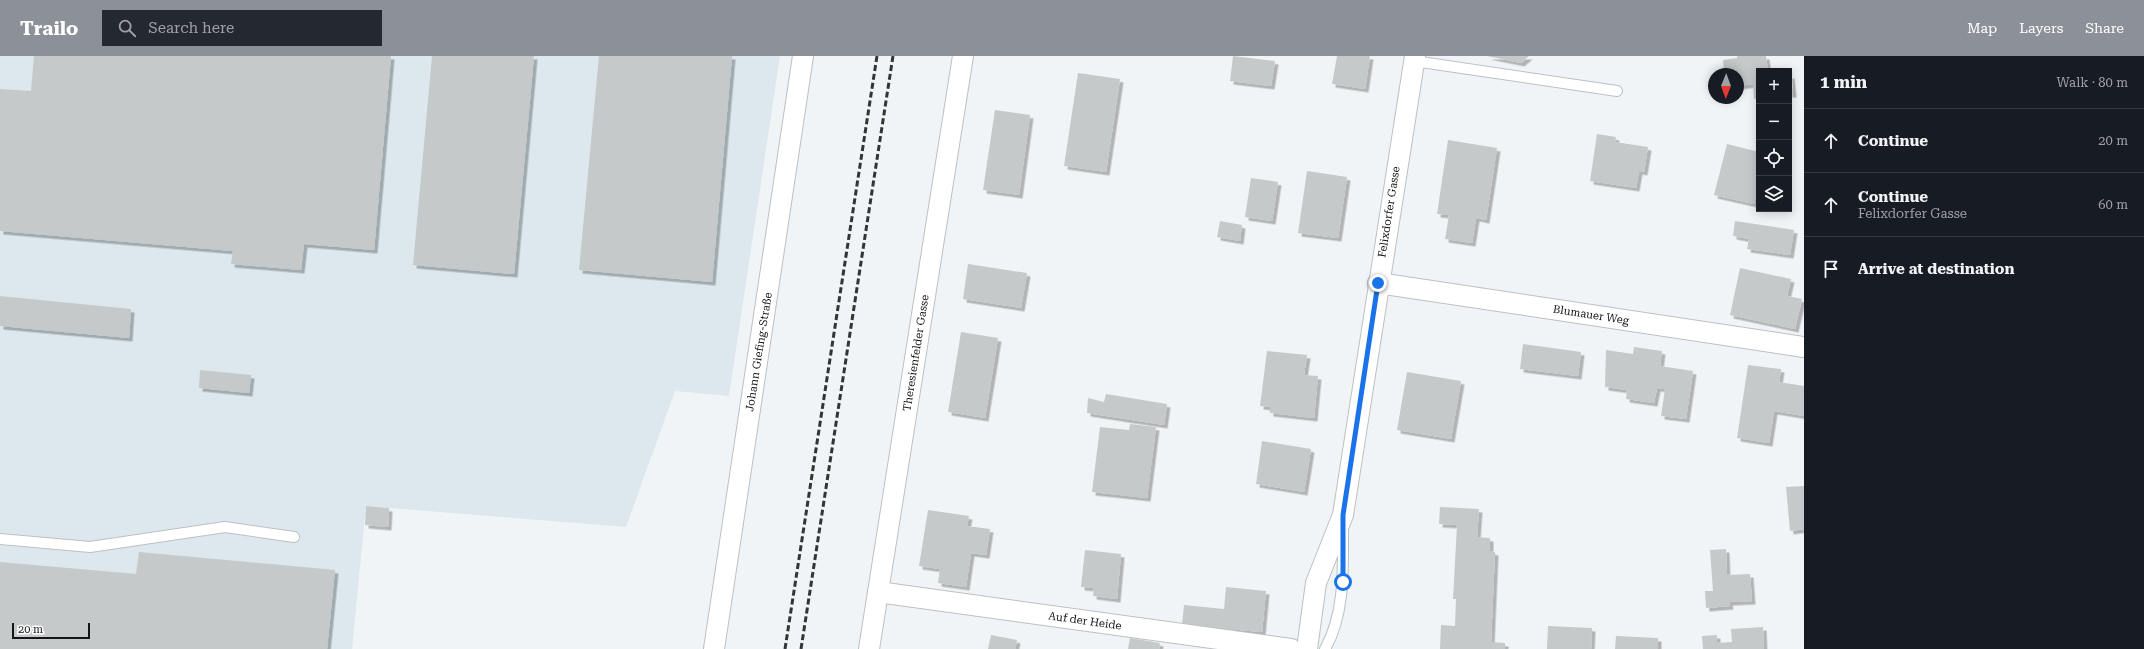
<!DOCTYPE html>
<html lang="en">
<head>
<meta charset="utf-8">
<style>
	body { margin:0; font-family:"Roboto Serif",serif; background:#242831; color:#f1f3f6 }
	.controls { position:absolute; right:12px; top:12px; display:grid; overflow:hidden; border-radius:0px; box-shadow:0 2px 10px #0003 }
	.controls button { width:36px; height:36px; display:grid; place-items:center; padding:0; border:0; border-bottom:1px solid #363941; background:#171b24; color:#f1f3f6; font:20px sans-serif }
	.compass { position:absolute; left:1708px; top:12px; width:36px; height:36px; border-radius:50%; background:#171b24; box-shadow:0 2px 10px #0003; rotate:181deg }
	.scale { position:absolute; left:12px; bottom:10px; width:78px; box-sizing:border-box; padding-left:4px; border:2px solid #141516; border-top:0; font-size:11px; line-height:14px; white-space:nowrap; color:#141516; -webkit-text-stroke:3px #fff; paint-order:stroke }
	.stop { position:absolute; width:12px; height:12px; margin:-9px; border:3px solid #1a73e8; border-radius:50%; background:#fff }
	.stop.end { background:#1a73e8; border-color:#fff; box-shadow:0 1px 4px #0008 }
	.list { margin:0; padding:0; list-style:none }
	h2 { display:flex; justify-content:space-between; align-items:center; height:52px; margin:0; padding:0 16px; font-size:17px }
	h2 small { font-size:13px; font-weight:400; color:#9ea1a6 }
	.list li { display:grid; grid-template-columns:26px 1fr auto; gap:12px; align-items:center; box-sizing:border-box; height:64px; padding:0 16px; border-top:1px solid #363941 }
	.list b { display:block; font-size:15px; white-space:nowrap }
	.list p { margin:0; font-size:13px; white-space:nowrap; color:#9ea1a6 }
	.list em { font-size:13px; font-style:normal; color:#9ea1a6 }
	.icon { flex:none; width:22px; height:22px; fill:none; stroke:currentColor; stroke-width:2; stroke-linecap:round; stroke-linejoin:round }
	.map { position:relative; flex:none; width:1804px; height:593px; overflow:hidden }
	header { display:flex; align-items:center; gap:24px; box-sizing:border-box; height:56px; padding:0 20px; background:#8c9099; color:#fff }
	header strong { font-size:19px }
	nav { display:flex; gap:22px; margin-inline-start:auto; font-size:14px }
	.search { width:280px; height:36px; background:#242831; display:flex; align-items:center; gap:10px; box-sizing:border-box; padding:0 14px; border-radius:0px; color:#9ea1a6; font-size:15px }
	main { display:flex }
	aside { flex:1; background:#171b24 }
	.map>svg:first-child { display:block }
	.built { fill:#dce8ed }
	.building { fill:#c5c9ca; filter:url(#shadow) }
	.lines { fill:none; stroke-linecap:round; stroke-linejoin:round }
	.lane-casing { stroke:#bdc0c2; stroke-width:12 }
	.street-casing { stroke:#bdc0c2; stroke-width:22 }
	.lane { stroke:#fff; stroke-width:10 }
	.street { stroke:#fff; stroke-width:20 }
	.rail { stroke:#323435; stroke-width:3; stroke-dasharray:6 3; stroke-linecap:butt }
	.route { stroke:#1a73e8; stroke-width:5 }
	.labels { text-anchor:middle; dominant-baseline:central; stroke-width:4; stroke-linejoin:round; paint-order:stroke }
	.street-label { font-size:11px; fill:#141516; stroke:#fff }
</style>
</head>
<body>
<header>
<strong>Trailo</strong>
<div class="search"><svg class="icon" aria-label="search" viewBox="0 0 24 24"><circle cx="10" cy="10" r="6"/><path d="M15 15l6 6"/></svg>Search here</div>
<nav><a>Map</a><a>Layers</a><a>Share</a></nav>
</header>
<main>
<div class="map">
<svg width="1804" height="593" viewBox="0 0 1804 593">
	<defs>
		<filter id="shadow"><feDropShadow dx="3.5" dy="3.5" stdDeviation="0" flood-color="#0004"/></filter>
	</defs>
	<rect width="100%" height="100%" fill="#f1f4f6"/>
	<!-- built -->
	<path class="built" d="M0 0H780L729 340 675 335 626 471 366 450 352 593H0Z"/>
	<!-- building -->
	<g class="building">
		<path d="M34 0H391L374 194 304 188 301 214 231 208 233 195 0 175V33L31 35Z"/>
		<path d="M432 0H534L514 218 413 209Z"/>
		<path d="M599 0H732L712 226 579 214Z"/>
		<path d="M1233 0 1275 5 1271 30 1230 25Z"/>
		<path d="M1337 0H1370L1365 33 1332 28Z"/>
		<path d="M1487 0H1529L1521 7Z"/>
		<path d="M1737 0H1766L1768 15H1759V42L1754 43 1753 28 1738 30V18H1724L1723 4 1737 2Z"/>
		<path d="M1078 17 1120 23 1106 116 1064 110Z"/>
		<path d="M1789 19H1791L1793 38H1789Z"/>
		<path d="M995 54 1030 59 1019 139 983 134Z"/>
		<path d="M1597 78 1616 81 1615 86 1648 91 1644 116 1639 115 1636 132 1590 125Z"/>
		<path d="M1448 84 1497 92 1486 164 1476 162 1472 187 1445 183 1449 159 1437 158Z"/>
		<path d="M1727 88 1759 96V128L1754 148 1714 139Z"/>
		<path d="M1307 115 1347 121 1338 182 1298 177Z"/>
		<path d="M1251 122 1278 126 1272 165 1245 161Z"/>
		<path d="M1220 165 1242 169 1240 185 1217 181Z"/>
		<path d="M1735 165 1794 174 1790 199 1747 193 1749 183 1733 180Z"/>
		<path d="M968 208 1027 217 1021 252 963 243Z"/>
		<path d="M1740 212 1791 223 1787 240 1802 243 1795 273 1730 259Z"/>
		<path d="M0 240 131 253 129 282 0 270Z"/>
		<path d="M961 276 998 282 985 362 948 356Z"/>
		<path d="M1523 288 1581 296 1578 320 1520 313Z"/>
		<path d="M1634 291 1662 295 1660 310 1693 315 1686 363 1661 360 1665 333 1657 332 1654 347 1626 343 1627 334 1605 331 1606 294 1633 298Z"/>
		<path d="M1267 295 1307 299 1304 319 1318 320 1314 362 1270 357V351L1260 350Z"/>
		<path d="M1748 309 1781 313 1779 326 1804 330V360L1774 355 1769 387 1737 382Z"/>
		<path d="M200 314 251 319 249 337 199 332Z"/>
		<path d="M1407 316 1461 325 1451 383 1397 374Z"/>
		<path d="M1106 338 1167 348 1164 369 1087 357 1088 342 1104 346Z"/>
		<path d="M1130 368 1156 371 1147 442 1092 436 1100 371 1129 374Z"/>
		<path d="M1262 385 1311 393 1304 436 1256 428Z"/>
		<path d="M1804 430V473L1790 475 1786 431Z"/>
		<path d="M366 450 389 452 388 471 365 469Z"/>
		<path d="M1440 451 1479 453 1477 481 1490 482V495L1495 496 1491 586 1505 587V593H1440L1441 569 1455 570 1456 543H1453L1457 469 1439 468Z"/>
		<path d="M928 454 969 460 967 470 990 473 986 499 971 497 966 531 938 527 940 513 919 510Z"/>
		<path d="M1726 493 1727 519 1750 518 1752 545 1729 546 1730 550 1706 552 1705 535H1713L1710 494Z"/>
		<path d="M1085 494 1121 498 1117 543 1093 540 1094 532 1081 531Z"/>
		<path d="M139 496 335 514 327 593H0V506L136 518Z"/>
		<path d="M1226 531 1266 535 1262 576 1182 569 1184 549 1224 553Z"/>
		<path d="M1548 570 1592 572 1591 593H1547Z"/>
		<path d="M1763 571 1764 593H1703L1702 580 1717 579V587L1732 586 1731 573Z"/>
		<path d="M991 579 1017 584 1015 593H988Z"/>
		<path d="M1616 580 1658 582V593H1615Z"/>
		<path d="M1130 582 1160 587 1159 593H1128Z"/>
	</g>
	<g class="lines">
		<defs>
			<g id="lane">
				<path d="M1414 5 1617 35"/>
				<path d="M0 483 90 491 225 471 294 481"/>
				<path d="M1325 593C1345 558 1343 513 1343 474"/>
			</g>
			<g id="street">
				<path d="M1378 227 1804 291"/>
				<path d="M878 536 1291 593"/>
				<path d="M714 593 803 0"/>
				<path d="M869 593 963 0"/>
				<path d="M1307 593 1316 527 1343 459 1415 0"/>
			</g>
		</defs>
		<!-- lane casing -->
		<use href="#lane" class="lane-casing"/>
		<!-- street casing -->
		<use href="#street" class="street-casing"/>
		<!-- lane -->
		<use href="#lane" class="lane"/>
		<!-- street -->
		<use href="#street" class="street"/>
		<!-- rail -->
		<g class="rail">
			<path d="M785 593 877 0"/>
			<path d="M801 593 893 0"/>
		</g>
	</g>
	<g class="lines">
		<!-- route -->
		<path class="route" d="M1343 526V459L1378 227"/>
	</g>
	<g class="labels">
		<!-- street labels -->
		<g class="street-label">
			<text transform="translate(1389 156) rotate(-81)">Felixdorfer Gasse</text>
			<text transform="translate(1591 259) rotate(9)">Blumauer Weg</text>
			<text transform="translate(759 296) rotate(-81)">Johann Giefing-Straße</text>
			<text transform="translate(916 297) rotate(-81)">Theresienfelder Gasse</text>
			<text transform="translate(1085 565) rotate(8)">Auf der Heide</text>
		</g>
	</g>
</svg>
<div class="controls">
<button>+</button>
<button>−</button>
<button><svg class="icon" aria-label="locate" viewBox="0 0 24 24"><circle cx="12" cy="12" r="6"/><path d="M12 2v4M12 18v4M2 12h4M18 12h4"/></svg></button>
<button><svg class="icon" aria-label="layers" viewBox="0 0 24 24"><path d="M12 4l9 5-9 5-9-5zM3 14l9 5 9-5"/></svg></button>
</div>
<svg class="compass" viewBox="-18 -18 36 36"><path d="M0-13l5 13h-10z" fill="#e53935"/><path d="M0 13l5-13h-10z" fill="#9ea1a6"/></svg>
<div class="scale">20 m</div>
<div class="stop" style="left:1343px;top:526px"></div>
<div class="stop end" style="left:1378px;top:227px"></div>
</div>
<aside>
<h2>1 min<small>Walk · 80 m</small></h2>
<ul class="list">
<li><svg class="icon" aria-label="ahead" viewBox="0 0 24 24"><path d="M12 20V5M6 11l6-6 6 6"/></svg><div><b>Continue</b></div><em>20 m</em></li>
<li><svg class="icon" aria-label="ahead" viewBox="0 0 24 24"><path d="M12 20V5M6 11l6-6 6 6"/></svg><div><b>Continue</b><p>Felixdorfer Gasse</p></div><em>60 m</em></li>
<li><svg class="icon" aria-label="arrive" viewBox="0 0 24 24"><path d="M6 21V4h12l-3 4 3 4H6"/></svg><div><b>Arrive at destination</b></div></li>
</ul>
</aside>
</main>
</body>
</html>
